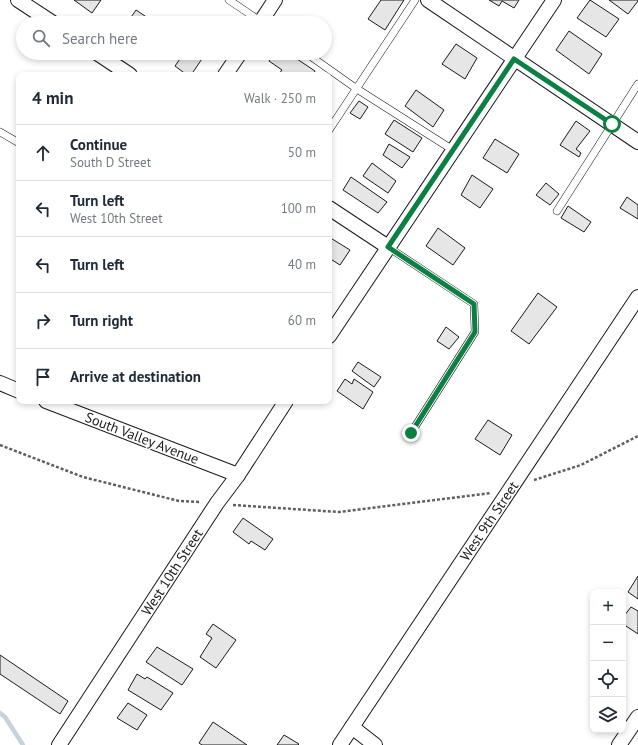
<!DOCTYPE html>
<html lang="en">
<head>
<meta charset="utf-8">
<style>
	body { margin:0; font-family:"PT Sans",sans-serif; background:#f2f2f3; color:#1f2937 }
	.controls { position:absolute; right:12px; bottom:12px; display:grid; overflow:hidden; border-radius:8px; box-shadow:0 2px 6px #0003 }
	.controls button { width:36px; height:36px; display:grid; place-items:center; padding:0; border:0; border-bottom:1px solid #e0e1e3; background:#fff; color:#1f2937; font:20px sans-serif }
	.stop { position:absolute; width:12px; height:12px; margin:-9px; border:3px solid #0b8043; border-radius:50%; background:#fff }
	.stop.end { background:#0b8043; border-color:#fff; box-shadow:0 1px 4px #0008 }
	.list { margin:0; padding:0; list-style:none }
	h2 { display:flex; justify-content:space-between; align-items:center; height:52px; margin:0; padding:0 16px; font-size:17px }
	h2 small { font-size:13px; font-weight:400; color:#747a83 }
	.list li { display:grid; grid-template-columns:26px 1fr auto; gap:12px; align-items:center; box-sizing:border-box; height:56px; padding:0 16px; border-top:1px solid #e0e1e3 }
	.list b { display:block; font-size:15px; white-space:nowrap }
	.list p { margin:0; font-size:13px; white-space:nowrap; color:#747a83 }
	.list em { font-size:13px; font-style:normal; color:#747a83 }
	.icon { flex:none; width:22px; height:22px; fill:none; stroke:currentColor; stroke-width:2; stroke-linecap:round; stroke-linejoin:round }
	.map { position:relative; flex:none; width:638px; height:745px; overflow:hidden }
	.search { position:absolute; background:#fff; box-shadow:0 2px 6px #0003; left:16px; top:16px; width:316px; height:44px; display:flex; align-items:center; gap:10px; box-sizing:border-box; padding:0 14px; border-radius:22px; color:#747a83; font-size:15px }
	.panel { position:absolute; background:#fff; box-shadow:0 2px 6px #0003; left:16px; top:72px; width:316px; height:332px; border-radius:8px }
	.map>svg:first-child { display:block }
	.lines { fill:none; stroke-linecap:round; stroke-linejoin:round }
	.stream { stroke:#c6d2dc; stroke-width:4.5 }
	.building { fill:#e6e6e6; stroke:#1a1a1a }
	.service-casing { stroke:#1a1a1a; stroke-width:8 }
	.minor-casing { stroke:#1a1a1a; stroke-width:16 }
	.path { stroke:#5f5f5f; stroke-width:2.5; stroke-dasharray:3 2; stroke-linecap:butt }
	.service { stroke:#fff; stroke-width:7 }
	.minor { stroke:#fff; stroke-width:14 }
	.route { stroke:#0b8043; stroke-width:5 }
	.labels { text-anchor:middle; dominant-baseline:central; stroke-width:3; stroke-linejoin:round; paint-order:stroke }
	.street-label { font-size:14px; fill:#1a1a1a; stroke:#fff }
</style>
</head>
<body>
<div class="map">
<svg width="638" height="745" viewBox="0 0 638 745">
	<rect width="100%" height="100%" fill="#fff"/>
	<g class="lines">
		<!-- stream -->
		<path class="stream" d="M0 713 5 717 23 745"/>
	</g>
	<!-- building -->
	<g class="building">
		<path d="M74 0H101L92 13Z"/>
		<path d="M381 0H404L385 30 368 19Z"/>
		<path d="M489 0H519L514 8 502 1 499 6Z"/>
		<path d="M590 0 619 19 606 37 577 18Z"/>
		<path d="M609 0H638V1L628 14Z"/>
		<path d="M136 10 154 22 127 23Z"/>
		<path d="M569 31 602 54 589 74 556 50Z"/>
		<path d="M456 44 477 58 465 79 442 64Z"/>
		<path d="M184 53H206L191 75H187L175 66Z"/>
		<path d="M274 53H288L315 71 313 75H278L282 70 269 61Z"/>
		<path d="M416 90 444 110 433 127 405 106Z"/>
		<path d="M359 101 368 107 360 119 350 113Z"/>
		<path d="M394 120 422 138 413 152 385 134Z"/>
		<path d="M576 121 590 131 576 149 581 153 579 157 560 145Z"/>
		<path d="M495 139 519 154 507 173 483 158Z"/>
		<path d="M389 144 410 157 402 168 383 155Z"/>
		<path d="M372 163 396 181 388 193 363 176Z"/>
		<path d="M472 175 493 189 480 208 461 195Z"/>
		<path d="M351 177 387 202 378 213 343 190Z"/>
		<path d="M546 183 559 194 550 205 536 195Z"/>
		<path d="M627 197 638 205V219L620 208Z"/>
		<path d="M568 206 591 222 584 232 561 218Z"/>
		<path d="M438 228 465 248 453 265 426 246Z"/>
		<path d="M329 237 350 250 340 265 329 258Z"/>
		<path d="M538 293 557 307 529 344 511 331Z"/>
		<path d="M446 327 459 337 449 349 437 341Z"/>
		<path d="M358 362 381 377 374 387 352 371Z"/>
		<path d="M345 379 352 384 354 379 373 392 363 409 337 391Z"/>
		<path d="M488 420 512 435 500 455 475 439Z"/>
		<path d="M243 518 273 539 265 550 251 541 249 544 233 532Z"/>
		<path d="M638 576V599L628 592Z"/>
		<path d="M631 607 638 611V634L623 624V616H624Z"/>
		<path d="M213 624 236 640 216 668 200 657 212 638 206 634Z"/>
		<path d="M157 647 193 669 182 685 146 662Z"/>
		<path d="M0 655 68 701 60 714 0 674Z"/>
		<path d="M137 674 145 679 147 677 173 693 161 710 128 690Z"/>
		<path d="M128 703 147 715 137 730 117 718Z"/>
		<path d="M213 722 247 745H202L199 743Z"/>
		<path d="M284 735 299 744 298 745H277Z"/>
	</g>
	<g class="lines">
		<defs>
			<g id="service">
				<path d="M229 0 263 23"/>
				<path d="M306 53 357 89 453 150"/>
				<path d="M329 130 415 0"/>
				<path d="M0 132 19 143"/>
				<path d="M557 211 638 84"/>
				<path d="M388 247 474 304 475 332 411 433"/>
			</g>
			<g id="minor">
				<path d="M18 0 53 23"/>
				<path d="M428 0 638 142"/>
				<path d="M260 23 275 0"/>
				<path d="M97 53 130 75"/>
				<path d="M225 75 240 53"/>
				<path d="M329 208 388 247"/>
				<path d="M329 336 554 0"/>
				<path d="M0 383 19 391"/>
				<path d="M46 401 238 475"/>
				<path d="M352 727 375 745"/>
				<path d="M59 745 217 503 238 475 286 401"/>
				<path d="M340 745 638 297"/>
				<path d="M619 745 638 717"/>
			</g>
		</defs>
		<!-- service casing -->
		<use href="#service" class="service-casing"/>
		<!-- minor casing -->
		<use href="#minor" class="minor-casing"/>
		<!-- path -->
		<g class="path">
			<path d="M0 445 83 477 179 501 200 502"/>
			<path d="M534 480 581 465 638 436"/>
			<path d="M233 505 339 512 491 493"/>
		</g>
		<!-- service -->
		<use href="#service" class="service"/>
		<!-- minor -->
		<use href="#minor" class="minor"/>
	</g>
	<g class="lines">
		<!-- route -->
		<path class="route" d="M411 433 475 332 474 304 388 247 514 59 612 124"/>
	</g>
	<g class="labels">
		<!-- street labels -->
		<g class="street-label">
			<text transform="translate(142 438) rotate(21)">South Valley Avenue</text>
			<text transform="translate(489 521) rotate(-56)">West 9th Street</text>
			<text transform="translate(172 572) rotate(-57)">West 10th Street</text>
		</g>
	</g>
</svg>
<div class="controls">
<button>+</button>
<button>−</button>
<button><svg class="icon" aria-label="locate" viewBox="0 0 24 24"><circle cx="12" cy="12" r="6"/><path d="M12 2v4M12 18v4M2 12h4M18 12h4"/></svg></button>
<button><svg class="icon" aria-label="layers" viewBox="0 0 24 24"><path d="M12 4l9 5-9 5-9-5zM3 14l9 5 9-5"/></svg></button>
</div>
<div class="stop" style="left:612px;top:124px"></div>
<div class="stop end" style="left:411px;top:433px"></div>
<div class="search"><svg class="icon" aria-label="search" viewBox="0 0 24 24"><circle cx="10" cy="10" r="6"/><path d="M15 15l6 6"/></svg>Search here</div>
<section class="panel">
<h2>4 min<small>Walk · 250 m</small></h2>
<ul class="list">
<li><svg class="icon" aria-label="ahead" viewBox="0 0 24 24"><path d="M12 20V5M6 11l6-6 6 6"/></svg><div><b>Continue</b><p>South D Street</p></div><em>50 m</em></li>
<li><svg class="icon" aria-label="left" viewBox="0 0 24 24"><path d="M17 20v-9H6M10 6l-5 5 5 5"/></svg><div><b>Turn left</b><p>West 10th Street</p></div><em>100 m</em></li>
<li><svg class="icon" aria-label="left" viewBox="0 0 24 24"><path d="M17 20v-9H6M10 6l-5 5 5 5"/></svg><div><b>Turn left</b></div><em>40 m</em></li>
<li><svg class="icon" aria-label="right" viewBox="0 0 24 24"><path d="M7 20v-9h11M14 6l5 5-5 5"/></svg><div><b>Turn right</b></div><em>60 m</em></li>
<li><svg class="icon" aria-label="arrive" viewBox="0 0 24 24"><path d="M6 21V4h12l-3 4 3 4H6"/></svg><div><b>Arrive at destination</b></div></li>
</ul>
</section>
</div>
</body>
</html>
